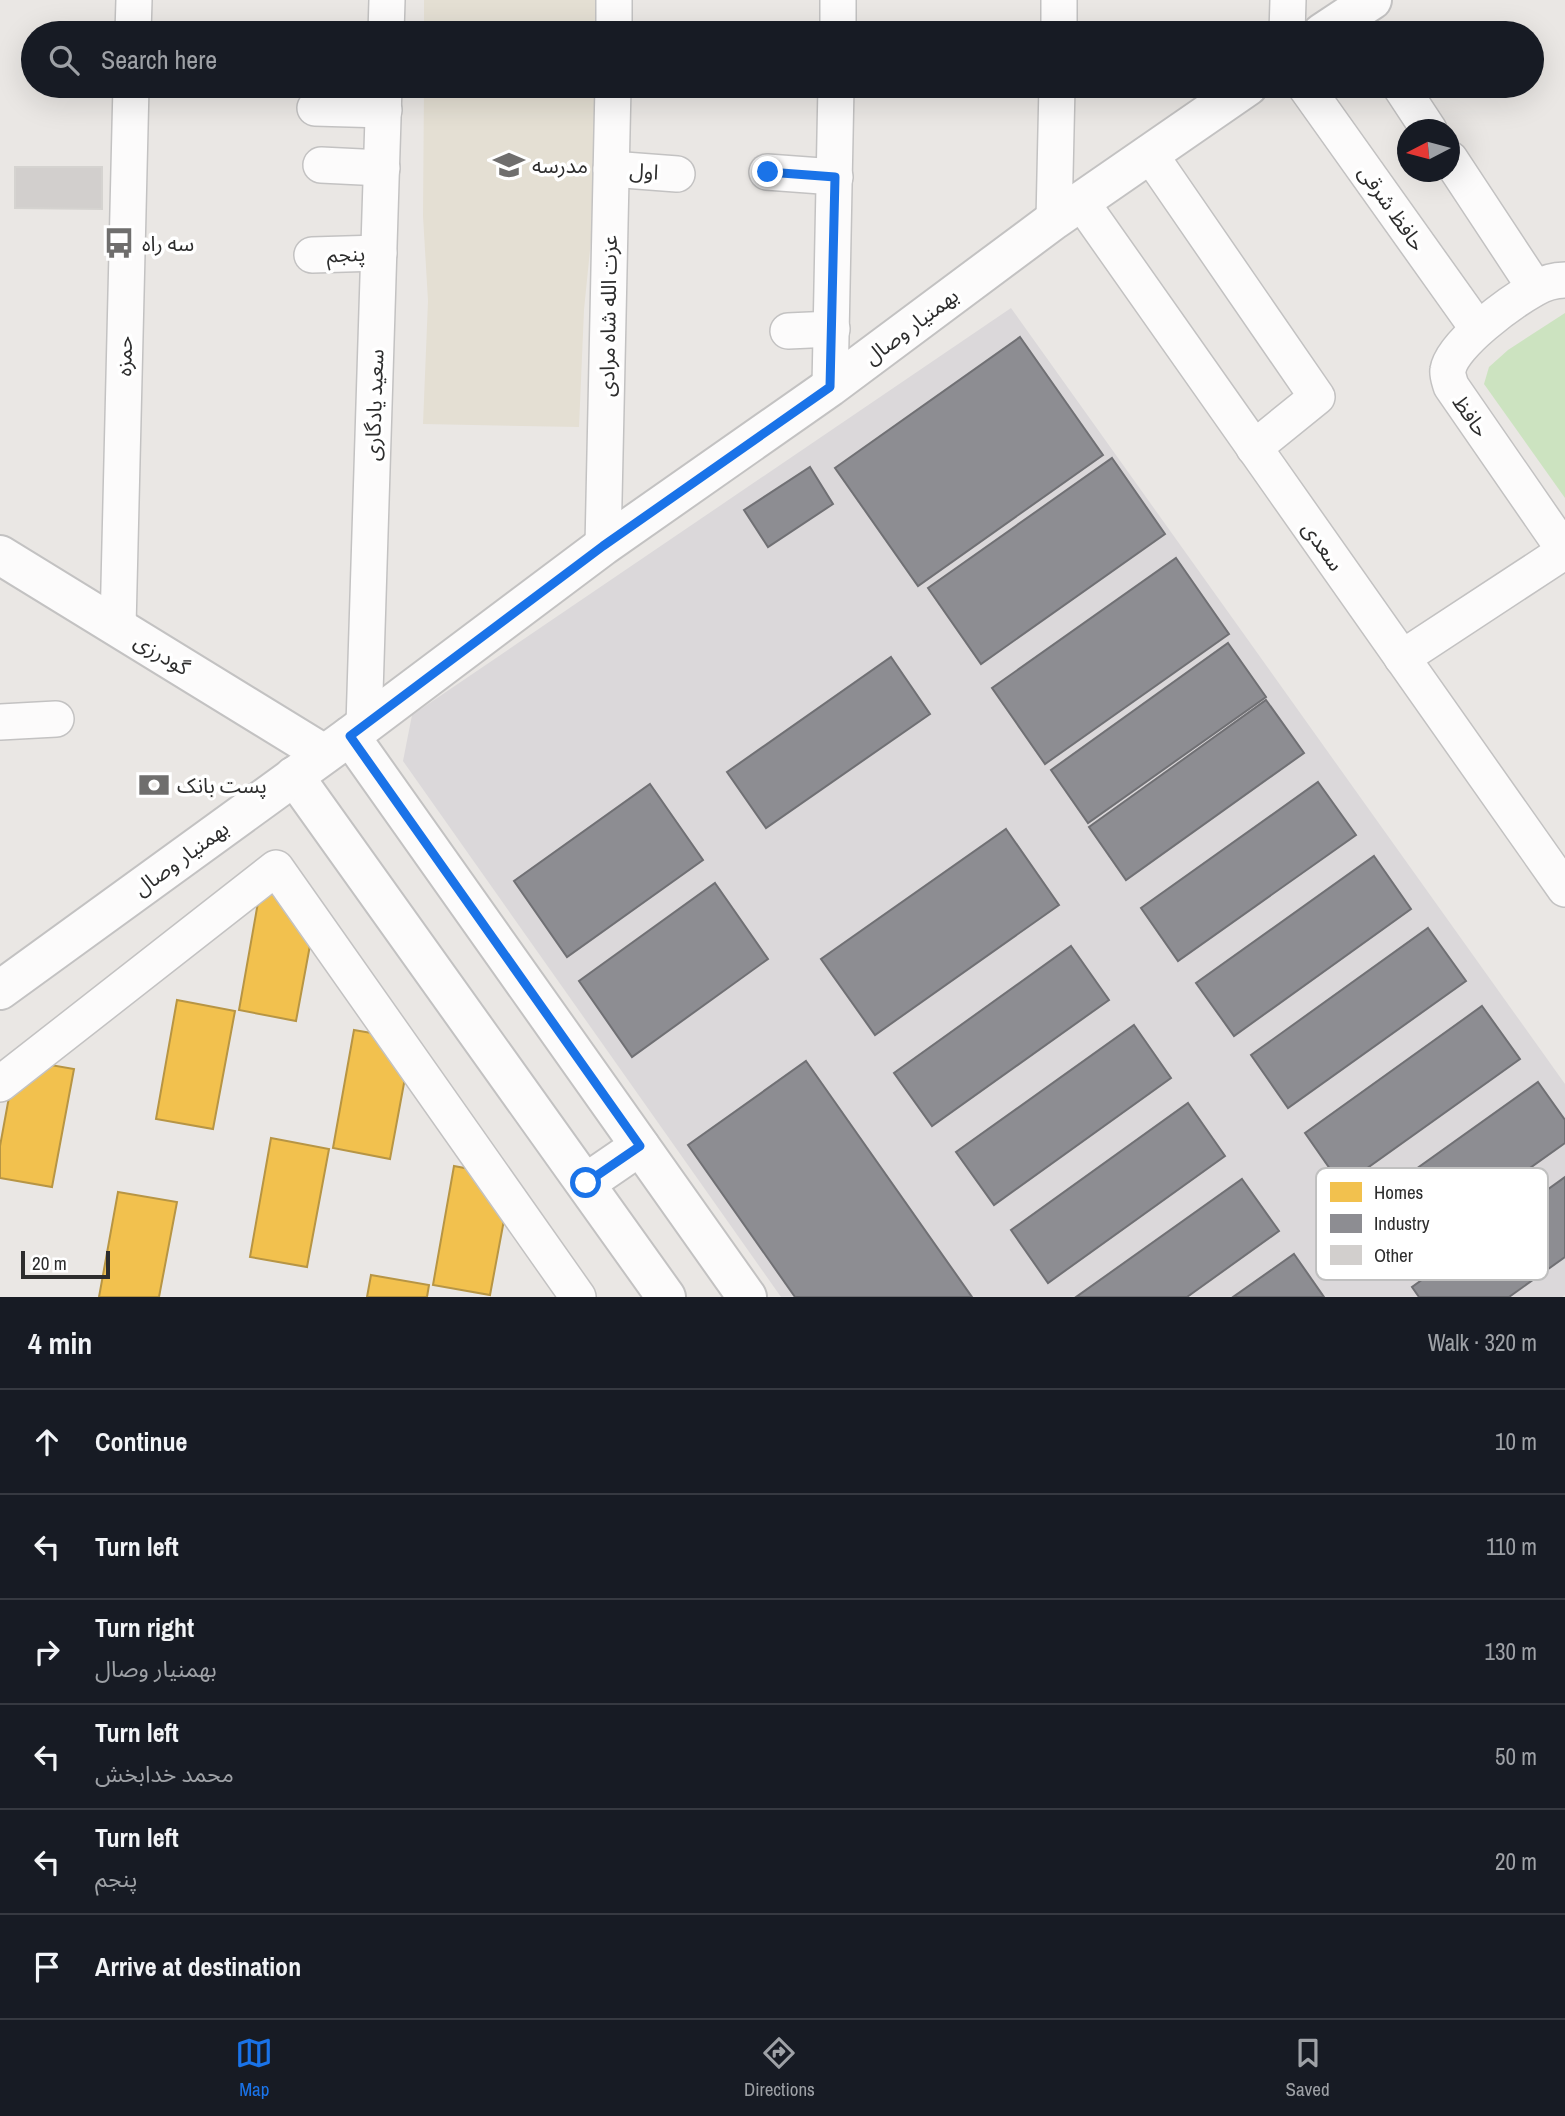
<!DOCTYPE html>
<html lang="en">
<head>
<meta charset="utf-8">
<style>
	body { margin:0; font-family:"Archivo Narrow","Noto Sans Arabic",sans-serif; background:#242831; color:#f1f3f6 }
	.compass { position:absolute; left:1397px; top:119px; width:63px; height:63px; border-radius:50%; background:#171b24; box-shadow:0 7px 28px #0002; rotate:264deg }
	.scale { position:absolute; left:21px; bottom:18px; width:89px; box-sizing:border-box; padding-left:7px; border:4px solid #2d2d2d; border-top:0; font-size:19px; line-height:24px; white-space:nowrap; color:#2d2d2d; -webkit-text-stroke:5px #fff; paint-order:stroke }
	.stop { position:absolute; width:21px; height:21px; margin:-16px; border:5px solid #1a73e8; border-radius:50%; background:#fff }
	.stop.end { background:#1a73e8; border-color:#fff; box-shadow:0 2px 7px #0008 }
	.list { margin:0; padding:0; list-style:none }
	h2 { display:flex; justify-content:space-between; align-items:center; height:91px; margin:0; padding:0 28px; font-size:30px }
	h2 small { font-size:23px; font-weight:400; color:#9ea1a6 }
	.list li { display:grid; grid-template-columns:46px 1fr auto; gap:21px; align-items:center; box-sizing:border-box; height:105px; padding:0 28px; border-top:2px solid #363941 }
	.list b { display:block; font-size:26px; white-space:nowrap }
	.list p { margin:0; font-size:23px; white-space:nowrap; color:#9ea1a6 }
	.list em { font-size:23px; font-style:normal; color:#9ea1a6 }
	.icon { flex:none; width:38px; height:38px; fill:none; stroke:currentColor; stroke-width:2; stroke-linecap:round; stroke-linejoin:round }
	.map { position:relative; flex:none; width:1565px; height:1297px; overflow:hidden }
	.search { position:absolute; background:#171b24; box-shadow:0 7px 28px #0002; left:21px; right:21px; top:21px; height:77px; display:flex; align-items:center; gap:18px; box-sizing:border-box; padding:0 24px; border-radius:38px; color:#9ea1a6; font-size:26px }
	.sheet { height:721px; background:#171b24 }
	nav { display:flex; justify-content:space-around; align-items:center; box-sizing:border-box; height:98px; border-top:2px solid #363941; background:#171b24; font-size:19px; color:#9ea1a6 }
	nav a { display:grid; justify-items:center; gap:4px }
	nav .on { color:#1a73e8 }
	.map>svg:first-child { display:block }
	.industrial { fill:#dbd8da }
	.education { fill:#e4dfd3 }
	.green { fill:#cce3c0 }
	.homes { fill:#f2c14e; stroke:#b79544; stroke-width:2 }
	.industry { fill:#8d8d92; stroke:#707074; stroke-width:2 }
	.building { fill:#d2cfcd; stroke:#d5d3d0; stroke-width:2 }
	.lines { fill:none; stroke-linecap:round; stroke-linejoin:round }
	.street-casing { stroke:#c3c2c2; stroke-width:38 }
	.secondary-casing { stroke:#c3c2c2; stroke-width:42 }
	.street { stroke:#fcfbfb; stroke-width:35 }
	.secondary { stroke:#fcfbfb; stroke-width:38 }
	.route { stroke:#1a73e8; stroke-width:9 }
	.labels { text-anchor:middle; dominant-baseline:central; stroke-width:7; stroke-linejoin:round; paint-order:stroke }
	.poi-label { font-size:21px; fill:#2d2d2d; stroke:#fff; text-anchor:start }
	.street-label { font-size:21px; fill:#2d2d2d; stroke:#fff }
	.key { fill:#fff; stroke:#c0c0c0; stroke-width:2 }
	.key-label { font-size:19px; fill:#2d2d2d }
</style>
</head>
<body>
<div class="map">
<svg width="1565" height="1297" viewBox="0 0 1565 1297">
	<rect width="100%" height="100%" fill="#eae7e4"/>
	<!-- industrial -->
	<path class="industrial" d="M1011 308 1565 1084V1295L1562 1297H781L403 761 412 715Z"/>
	<!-- education -->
	<g class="education">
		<rect x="424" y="0" width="171" height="33"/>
		<path d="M424 86H595L593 220 584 310 579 427 423 424 428 301 423 216Z"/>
	</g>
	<!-- green -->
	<path class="green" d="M1565 313V498L1484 384 1489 367 1508 350Z"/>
	<!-- homes -->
	<g class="homes">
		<path d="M260 891 318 902 296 1021 239 1010Z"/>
		<path d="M177 1000 235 1011 213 1129 156 1119Z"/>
		<path d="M354 1030 412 1040 390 1159 333 1148Z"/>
		<path d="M16 1059 74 1069 52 1187 0 1178V1146Z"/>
		<path d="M271 1138 329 1149 307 1267 250 1257Z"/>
		<path d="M454 1166 512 1177 490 1295 433 1285Z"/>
		<path d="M118 1192 177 1202 159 1297H99Z"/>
		<path d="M371 1275 429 1285 427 1297H367Z"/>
	</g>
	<!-- industry -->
	<g class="industry">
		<path d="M1020 337 1103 455 918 586 835 468Z"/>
		<path d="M1112 458 1165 534 981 664 928 588Z"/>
		<path d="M810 467 833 504 768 547 744 510Z"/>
		<path d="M1176 558 1229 634 1045 764 992 688Z"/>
		<path d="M1228 643 1266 697 1088 823 1051 770Z"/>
		<path d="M891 657 930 714 766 828 727 772Z"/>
		<path d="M1266 700 1304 753 1126 880 1089 827Z"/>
		<path d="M1318 782 1356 835 1178 961 1141 908Z"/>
		<path d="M650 784 703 860 567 957 514 881Z"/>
		<path d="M1006 829 1059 905 875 1035 821 959Z"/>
		<path d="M1374 856 1411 909 1234 1036 1196 983Z"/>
		<path d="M715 883 768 959 632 1057 579 981Z"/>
		<path d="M1428 928 1466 981 1288 1108 1251 1055Z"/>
		<path d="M1071 946 1109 1000 932 1126 894 1073Z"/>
		<path d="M1482 1006 1520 1059 1342 1186 1305 1133Z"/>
		<path d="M1134 1025 1171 1078 994 1205 956 1152Z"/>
		<path d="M806 1061 972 1297H795L688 1145Z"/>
		<path d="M1538 1082 1565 1120V1143L1398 1262 1360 1209Z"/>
		<path d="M1188 1103 1225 1156 1048 1283 1011 1230Z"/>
		<path d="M1565 1177V1257L1509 1297H1419L1412 1287Z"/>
		<path d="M1242 1179 1279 1231 1187 1297H1076Z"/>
		<path d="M1294 1254 1324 1297H1233Z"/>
	</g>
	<!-- building -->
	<path class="building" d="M15 167H102V209L15 208Z"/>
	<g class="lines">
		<defs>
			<g id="street">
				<path d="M133 33 134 0"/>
				<path d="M386 33 387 0"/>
				<path d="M614 33V0"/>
				<path d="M838 33V0"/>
				<path d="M1059 33V0"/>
				<path d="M1287 33 1288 0"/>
				<path d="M1305 86 1478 329"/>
				<path d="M1400 86 1429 130"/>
				<path d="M315 108 384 110"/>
				<path d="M1149 153 1317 397 1254 448"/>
				<path d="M1450 159 1535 288"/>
				<path d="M321 165 382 168"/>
				<path d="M611 169 677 174"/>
				<path d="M767 172 835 177"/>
				<path d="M1082 203 1565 889"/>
				<path d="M1054 220 1057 86"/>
				<path d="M312 255 379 253"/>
				<path d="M1565 280C1554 280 1544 283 1534 289 1511 302 1452 344 1448 370 1447 375 1450 382 1451 386L1565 551"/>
				<path d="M788 331 832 329"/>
				<path d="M830 387 836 86"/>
				<path d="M603 546 613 86"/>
				<path d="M118 627 131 86"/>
				<path d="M1402 658 1565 551"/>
				<path d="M0 722 56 719"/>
				<path d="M364 725 384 86"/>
				<path d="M0 1084 276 868 578 1297"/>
			</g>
			<g id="secondary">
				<path d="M1322 33 1372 0"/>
				<path d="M0 555 324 754"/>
				<path d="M350 736 747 1297"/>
				<path d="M294 776 666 1297"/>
				<path d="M0 990 350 736 603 546 830 387 1054 220 1248 86"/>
				<path d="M586 1183 640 1146"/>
			</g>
		</defs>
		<!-- street casing -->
		<use href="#street" class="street-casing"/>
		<!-- secondary casing -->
		<use href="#secondary" class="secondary-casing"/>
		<!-- street -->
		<use href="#street" class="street"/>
		<!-- secondary -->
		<use href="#secondary" class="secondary"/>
	</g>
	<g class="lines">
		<!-- route -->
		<path class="route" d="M586 1183 640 1146 350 736 603 546 830 387 835 177 768 172"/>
	</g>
	<!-- icons -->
	<defs>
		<symbol id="school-bare" viewBox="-9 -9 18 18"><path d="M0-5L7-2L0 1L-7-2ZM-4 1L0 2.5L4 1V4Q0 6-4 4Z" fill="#6f6e6d" stroke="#fff" stroke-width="2.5" paint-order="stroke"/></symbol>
		<symbol id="bus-bare" viewBox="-9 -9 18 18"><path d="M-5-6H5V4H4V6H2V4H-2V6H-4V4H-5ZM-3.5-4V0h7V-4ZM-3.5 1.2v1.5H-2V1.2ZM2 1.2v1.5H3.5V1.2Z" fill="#6f6e6d" stroke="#fff" stroke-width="2.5" paint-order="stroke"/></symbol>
		<symbol id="bank-bare" viewBox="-9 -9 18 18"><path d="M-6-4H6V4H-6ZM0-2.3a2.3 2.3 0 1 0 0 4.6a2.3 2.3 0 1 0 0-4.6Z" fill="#6f6e6d" stroke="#fff" stroke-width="2.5" paint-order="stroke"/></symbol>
	</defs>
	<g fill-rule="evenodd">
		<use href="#school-bare" x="487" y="143" width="44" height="44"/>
		<use href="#bus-bare" x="97" y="221" width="44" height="44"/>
		<use href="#bank-bare" x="132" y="763" width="44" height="44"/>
	</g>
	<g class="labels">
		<!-- poi labels -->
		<g class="poi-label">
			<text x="532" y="165">مدرسه</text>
			<text x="142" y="243">سه راه</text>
			<text x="177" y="785">پست بانک</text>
		</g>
		<!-- street labels -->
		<g class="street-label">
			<text transform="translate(644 171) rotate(4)">اول</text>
			<text transform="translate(1392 208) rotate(55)">حافظ شرقی</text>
			<text transform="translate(346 254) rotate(-2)">پنجم</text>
			<text transform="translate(608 316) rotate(-89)">عزت الله شاه مرادی</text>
			<text transform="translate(911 326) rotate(-37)">بهمنیار وصال</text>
			<text transform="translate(124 356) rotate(-89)">حمزه</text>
			<text transform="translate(374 405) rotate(-88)">سعید یادگاری</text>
			<text transform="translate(1471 416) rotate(55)">حافظ</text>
			<text transform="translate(1323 546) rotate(55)">سعدی</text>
			<text transform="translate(162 654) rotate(31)">گودرزی</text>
			<text transform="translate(181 858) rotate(-36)">بهمنیار وصال</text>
		</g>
	</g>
	<!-- legend -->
	<rect x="1316" y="1168" width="232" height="112" rx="10" class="key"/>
	<rect x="1330" y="1182" width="32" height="20" fill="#f2c14e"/>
	<rect x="1330" y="1214" width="32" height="19" fill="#8d8d92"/>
	<rect x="1330" y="1245" width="32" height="20" fill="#d2cfcd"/>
	<g class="key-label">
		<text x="1374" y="1199">Homes</text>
		<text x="1374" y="1230">Industry</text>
		<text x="1374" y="1262">Other</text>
	</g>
</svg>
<svg class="compass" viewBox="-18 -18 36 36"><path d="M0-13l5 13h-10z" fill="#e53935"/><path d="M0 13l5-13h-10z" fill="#9ea1a6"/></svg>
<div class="scale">20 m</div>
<div class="stop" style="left:586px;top:1183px"></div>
<div class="stop end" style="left:768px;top:172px"></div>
<div class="search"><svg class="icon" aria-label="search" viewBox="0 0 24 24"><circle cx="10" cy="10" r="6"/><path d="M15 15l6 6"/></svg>Search here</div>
</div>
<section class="sheet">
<h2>4 min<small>Walk · 320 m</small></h2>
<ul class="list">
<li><svg class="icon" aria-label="ahead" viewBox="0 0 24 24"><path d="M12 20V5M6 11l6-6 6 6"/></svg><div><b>Continue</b></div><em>10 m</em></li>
<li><svg class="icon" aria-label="left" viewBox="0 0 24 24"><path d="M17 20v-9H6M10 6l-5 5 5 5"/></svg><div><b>Turn left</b></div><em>110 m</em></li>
<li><svg class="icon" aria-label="right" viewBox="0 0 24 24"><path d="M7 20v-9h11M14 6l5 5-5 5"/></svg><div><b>Turn right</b><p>بهمنیار وصال</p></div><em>130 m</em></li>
<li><svg class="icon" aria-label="left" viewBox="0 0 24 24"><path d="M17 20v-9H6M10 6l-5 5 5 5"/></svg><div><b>Turn left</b><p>محمد خدابخش</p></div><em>50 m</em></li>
<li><svg class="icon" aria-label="left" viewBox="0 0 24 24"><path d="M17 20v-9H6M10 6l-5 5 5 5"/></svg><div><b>Turn left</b><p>پنجم</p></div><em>20 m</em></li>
<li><svg class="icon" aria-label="arrive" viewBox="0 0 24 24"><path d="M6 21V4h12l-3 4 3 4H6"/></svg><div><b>Arrive at destination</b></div></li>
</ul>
</section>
<nav>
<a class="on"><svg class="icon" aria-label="map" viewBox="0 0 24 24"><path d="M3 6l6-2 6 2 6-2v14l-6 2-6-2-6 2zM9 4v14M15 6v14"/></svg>Map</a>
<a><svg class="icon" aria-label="directions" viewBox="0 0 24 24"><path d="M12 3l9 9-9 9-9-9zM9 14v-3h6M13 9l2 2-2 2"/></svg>Directions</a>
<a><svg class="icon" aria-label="saved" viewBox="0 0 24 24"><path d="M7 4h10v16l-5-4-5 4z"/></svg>Saved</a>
</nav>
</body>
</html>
